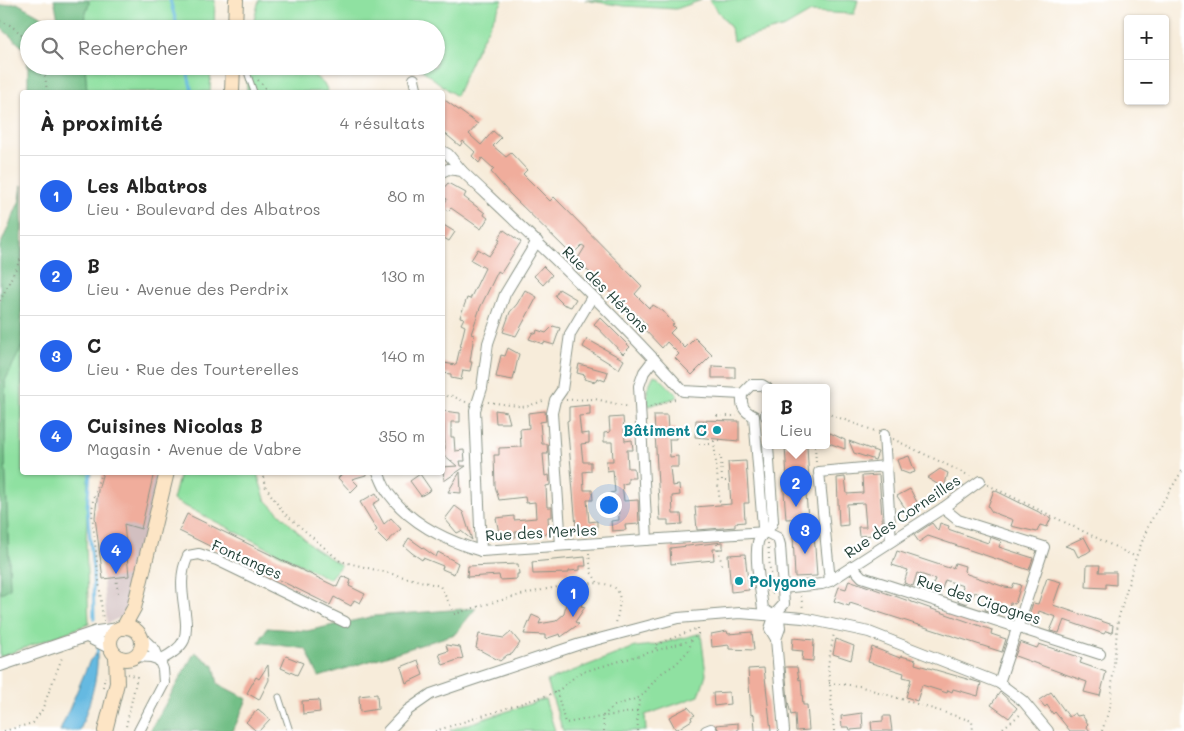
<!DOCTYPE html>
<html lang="fr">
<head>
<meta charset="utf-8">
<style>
	body { margin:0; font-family:Mali,sans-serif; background:#f2f2f2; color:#222 }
	.controls { position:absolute; right:15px; top:15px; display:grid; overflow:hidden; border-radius:5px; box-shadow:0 1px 4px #0004 }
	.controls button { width:45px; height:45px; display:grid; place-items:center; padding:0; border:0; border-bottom:1px solid #e0e0e0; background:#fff; color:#222; font:25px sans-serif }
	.you { position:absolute; left:608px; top:504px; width:18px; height:18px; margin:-12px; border:4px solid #fff; border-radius:50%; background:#1a73e8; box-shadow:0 0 0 8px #1a73e833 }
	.badge { display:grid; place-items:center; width:32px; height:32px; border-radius:50%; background:#2563eb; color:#fff; font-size:16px; font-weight:700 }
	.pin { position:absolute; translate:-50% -41px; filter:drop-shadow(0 1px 2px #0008) }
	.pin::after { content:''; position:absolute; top:26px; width:18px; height:15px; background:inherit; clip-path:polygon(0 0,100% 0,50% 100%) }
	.popup { position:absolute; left:762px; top:384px; width:68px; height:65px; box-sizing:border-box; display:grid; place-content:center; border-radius:5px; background:#fff; filter:drop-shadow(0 1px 4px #0005); font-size:16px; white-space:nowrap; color:#767676 }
	.popup b { font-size:19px; color:#222 }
	.popup::after { content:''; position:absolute; left:50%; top:100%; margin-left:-10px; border:10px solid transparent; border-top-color:#fff }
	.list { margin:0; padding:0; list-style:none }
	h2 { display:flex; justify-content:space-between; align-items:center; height:65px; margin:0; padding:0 20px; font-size:21px }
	h2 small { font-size:16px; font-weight:400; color:#767676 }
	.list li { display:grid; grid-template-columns:32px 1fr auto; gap:15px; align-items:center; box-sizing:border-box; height:80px; padding:0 20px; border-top:1px solid #e0e0e0 }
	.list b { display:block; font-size:19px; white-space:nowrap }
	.list p { margin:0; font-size:16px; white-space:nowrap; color:#767676 }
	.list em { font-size:16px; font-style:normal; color:#767676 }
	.icon { flex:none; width:28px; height:28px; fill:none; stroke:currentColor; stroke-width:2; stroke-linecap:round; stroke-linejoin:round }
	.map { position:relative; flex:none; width:1184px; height:731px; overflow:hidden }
	.search { position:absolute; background:#fff; box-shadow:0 1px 4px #0004; left:20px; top:20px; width:425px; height:55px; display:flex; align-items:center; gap:12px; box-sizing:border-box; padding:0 18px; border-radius:28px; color:#767676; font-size:19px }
	.panel { position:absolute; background:#fff; box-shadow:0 1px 4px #0004; left:20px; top:90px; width:425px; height:385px; border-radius:5px }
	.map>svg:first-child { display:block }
	.industrial { fill:#d2bfc0 }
	.green { fill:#8fe1a1; stroke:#578f6a }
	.forest { fill:#73bf87; stroke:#497e5e }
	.water { fill:#65b9e1; stroke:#427b8a }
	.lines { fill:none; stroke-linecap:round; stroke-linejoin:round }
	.stream { stroke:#65b9e1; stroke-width:3 }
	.building { fill:#f0ad9c }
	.service-casing { stroke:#8b9487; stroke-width:7 }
	.minor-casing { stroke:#8b9487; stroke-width:12 }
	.tertiary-casing { stroke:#8b9487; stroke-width:14 }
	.secondary-casing { stroke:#8b9487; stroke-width:16 }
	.path { stroke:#8b9487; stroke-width:2; stroke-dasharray:1 4; stroke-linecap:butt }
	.service { stroke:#fff; stroke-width:5 }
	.minor { stroke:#fff; stroke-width:10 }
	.tertiary { stroke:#fff; stroke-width:12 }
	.secondary { stroke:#fde5c5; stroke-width:14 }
	.culture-dot { fill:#0f9aa8; stroke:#fff; stroke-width:2 }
	.labels { text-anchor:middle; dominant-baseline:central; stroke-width:4.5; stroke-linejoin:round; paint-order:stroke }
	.street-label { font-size:15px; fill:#1f3d34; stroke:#fff }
	.culture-label { font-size:15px; font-weight:bold; fill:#0d838f; stroke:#fff; text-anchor:end }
</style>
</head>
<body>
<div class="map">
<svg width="1184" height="731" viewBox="0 0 1184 731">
	<rect width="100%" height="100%" fill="#fff"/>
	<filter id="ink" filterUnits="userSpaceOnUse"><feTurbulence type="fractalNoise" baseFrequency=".02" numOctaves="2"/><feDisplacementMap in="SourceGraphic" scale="10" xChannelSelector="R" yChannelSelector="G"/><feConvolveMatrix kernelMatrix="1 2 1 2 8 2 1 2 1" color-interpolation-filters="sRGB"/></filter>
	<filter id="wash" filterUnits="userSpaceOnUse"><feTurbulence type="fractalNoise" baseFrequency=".0096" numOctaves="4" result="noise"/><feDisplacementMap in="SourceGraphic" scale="20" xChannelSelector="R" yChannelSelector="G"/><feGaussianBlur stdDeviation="1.12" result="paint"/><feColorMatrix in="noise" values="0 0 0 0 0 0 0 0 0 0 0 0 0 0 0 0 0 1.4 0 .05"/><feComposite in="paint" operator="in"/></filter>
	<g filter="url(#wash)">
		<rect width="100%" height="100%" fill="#f7ecda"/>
		<!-- industrial -->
		<path class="industrial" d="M103 473H161L131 593 123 616 107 624 95 498Z"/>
		<!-- green -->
		<g class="green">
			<path d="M88 0H215L214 29H81L89 3Z"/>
			<path d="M259 0H503L477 49 456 96 417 66H436V29H252Z"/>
			<path d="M585 0H702L676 9 624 6Z"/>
			<path d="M709 0H858L854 14 811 12 785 27 733 41 731 28Z"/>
			<path d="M85 66H211L210 92H87Z"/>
			<path d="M247 66H308V70L325 85 328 92H247Z"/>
			<path d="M22 346V472L92 473 88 480 86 546 89 624 0 657V594L10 587 5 456V380Z"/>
			<path d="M654 375 659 377 678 396 676 398 648 406 647 389Z"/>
			<path d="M180 473H257L265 499 314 548 341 565 329 579 173 500Z"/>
			<path d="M698 634H701L706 674 699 696 645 715 646 731H563L547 681 635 647 655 645Z"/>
			<path d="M545 699 555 731H450V730Z"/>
		</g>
		<!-- forest -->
		<g class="forest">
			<path d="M54 0H88L89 3 81 29H29V66H85L87 92H28V52L0 27V6L17 3 60 27Z"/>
			<path d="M22 185V346L5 381V456L10 588 0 594V246L20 200Z"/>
			<path d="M476 608 455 634 319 677 306 649 259 642 267 628 307 631 375 616Z"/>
			<path d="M195 652 214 666 218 684 247 699 233 731H150Z"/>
		</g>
		<!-- water -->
		<path class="water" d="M97 653C99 679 88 707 80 731H60L90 660Z"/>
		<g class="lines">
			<!-- stream -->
			<g class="stream">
				<path d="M170 0 178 29"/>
				<path d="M186 66 192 92"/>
				<path d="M90 472 87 507 93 571 94 619"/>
				<path d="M97 653 98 648"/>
			</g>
		</g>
		<g id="blocks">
			<!-- building -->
			<g class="building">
				<path d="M442 98 478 124 469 134 481 145 493 131 501 138 493 146 506 157 511 153 527 170 523 174 550 201 554 197 642 286 635 294 649 308 653 305 663 311 674 324 672 325 675 328 670 333 685 348 695 338 712 355 692 375 675 358 679 354 667 342 662 348 644 329 647 325 632 310 630 312 577 260 585 247 582 245 572 255 510 194 491 172 494 169 482 158 479 163 472 156 475 152 463 141 460 146 442 131Z"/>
				<path d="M448 183 466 193 464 197 485 213 484 215 488 218 481 229 451 208 448 211 442 207 447 199 442 196V190Z"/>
				<path d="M442 224 455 232 449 241 442 237Z"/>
				<path d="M504 230 521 242 501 273 498 271 480 308 471 334 474 335 470 362H472L470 371 463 370 461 380 451 378V374L442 373 444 363 456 365 465 326 461 324 464 318 460 317 467 298 470 299 485 268 471 260 478 249 489 256 500 240 498 239Z"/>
				<path d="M543 266 552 275 543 285 534 276Z"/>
				<path d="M559 289 576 299 571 307 563 304 555 296Z"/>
				<path d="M525 290 537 297 516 336 503 332 510 312 517 304Z"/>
				<path d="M600 317 630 347 623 354 594 324Z"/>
				<path d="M553 326 560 328 554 345 544 342 543 344 529 339 533 332 536 334 537 330 546 333Z"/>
				<path d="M587 339 624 360 619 369 583 347Z"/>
				<path d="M508 348 519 354 513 380 496 377 501 355 505 356Z"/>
				<path d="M579 364 608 372 605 381 597 378 595 382 584 379 585 375 577 373Z"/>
				<path d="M712 366 735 367V378H712Z"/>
				<path d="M590 405V415L579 416 581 434 589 433V443L581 444 583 462H591V471L583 472 584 490H592L593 500H587L589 522 597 521V531L584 532 583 527H576L567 421 569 420V407Z"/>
				<path d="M495 410 507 412 510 423H496Z"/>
				<path d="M443 411 460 413V422H451V437H454L455 451 464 450 465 461H460L461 466H466L444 481 443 467 457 466 443 454 445 448Z"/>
				<path d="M545 411 546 421 540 422 542 444H547L548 454H543L545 476 549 475 550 485 546 486 547 507H552V517H548L549 533 530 535V531L515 532 516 537 500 538 496 518 514 516V520L536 518 535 502 526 503 525 497 499 500 495 486 494 455H499V448L521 447 520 429 529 428 528 413Z"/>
				<path d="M654 415H667L668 429 676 428V439H669L670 457 678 456V467H670L672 486 679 485 680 495 672 496 673 514H681L682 524 668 525V520H660Z"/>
				<path d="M623 417 625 441 632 440 633 450H627L628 468H634L635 478H628V483L622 484 624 501 638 500 639 524 625 525 626 530 612 531 611 521 619 520 618 502 611 503 610 493 615 492 613 470 607 471 606 461H613L612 442H604V433L610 432 609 418Z"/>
				<path d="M696 420 739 421V441L695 437Z"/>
				<path d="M830 433 845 440V449L826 442Z"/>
				<path d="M849 441 878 452 875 460 854 453Z"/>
				<path d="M785 446H807L809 482H805L808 518 786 519 783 478H787Z"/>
				<path d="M909 456 915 472 909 474 901 471 897 460Z"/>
				<path d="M746 461 749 503H744L745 522 735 523V527L697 530 695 507 731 504 728 462Z"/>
				<path d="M940 469 948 473 944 488 927 478Z"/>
				<path d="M103 472H154L141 529 124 524 129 576 103 579 95 517 98 490Z"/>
				<path d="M344 472H366V475L352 479 358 485 351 492 338 478Z"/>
				<path d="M460 472 461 493 448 492Z"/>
				<path d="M420 474 431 490 421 496 410 481Z"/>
				<path d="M879 475 883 531H875V535L859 536 858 527H866L864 503 847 504 848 525 839 526 837 478 845 477 847 494 863 493 862 476Z"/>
				<path d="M910 489 918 504 907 511 897 496Z"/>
				<path d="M994 490 1051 518 1047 527 1040 525 1037 532 1011 526 1013 520 992 512 988 506Z"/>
				<path d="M376 493 380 500 373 504 384 524 391 518 401 529 386 543 375 532 377 530 360 502Z"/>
				<path d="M455 506 463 512 472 540 461 531 457 533 445 519Z"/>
				<path d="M187 514 337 587 342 576 351 580 349 586 365 594 360 603 354 600 351 606 334 597 330 605 179 531Z"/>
				<path d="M932 523 938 531 940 523 949 526 948 529 988 543 990 537 1001 541 999 547 1033 558 1029 570 928 536 919 542 914 535Z"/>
				<path d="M814 534 817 576 795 577 793 536Z"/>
				<path d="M1084 537 1091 550 1087 553 1078 557 1074 549 1065 546Z"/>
				<path d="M409 538 436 557 438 552 458 563 454 574 442 569 443 566 423 558 422 560 412 553 404 546Z"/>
				<path d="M723 542V549H713L714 560 671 564 670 548Z"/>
				<path d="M897 551 949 568 950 566 953 568 955 563 965 566 964 571 967 574 1005 587 1012 588 1014 583 1021 585 1015 604 1010 603 1009 607 997 603 994 612 985 610 989 597 975 592 973 596 969 595 967 604 958 601 963 586 945 580 940 595 931 592 935 579 917 573 913 586 904 583 908 570 892 565Z"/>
				<path d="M745 554 749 590 731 592 728 555Z"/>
				<path d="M585 557 586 566H580V570L569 571V573L533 574 532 562Z"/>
				<path d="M518 564 519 574H517V579L500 580 499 575 467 577 468 566Z"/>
				<path d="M1087 565H1100L1099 572H1116V585L1106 584V588L1086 587Z"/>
				<path d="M1047 578 1061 582 1053 605 1113 625 1112 633 1106 631 1104 634 1064 620 1059 633 1050 631 1056 617 1039 611 1037 618 1029 615 1033 603 1038 604Z"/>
				<path d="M849 580 992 630 991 634 1006 639 1002 652 850 603 849 606 834 601 839 587 846 589Z"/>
				<path d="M567 599 582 602 581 606 585 607 575 622 579 624 561 637 560 634 545 639V635L524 634 532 615 541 619 539 624 556 621 564 614Z"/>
				<path d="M727 631 728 634 752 632 754 650 729 649V645L712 647 711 634Z"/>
				<path d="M511 632 520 643 512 654 507 655 500 661 476 648 479 634 504 638Z"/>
				<path d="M793 638 814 640 813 661 802 660 803 651 792 650Z"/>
				<path d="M836 639 854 646 851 660 833 654Z"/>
				<path d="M1020 642 1037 648 1039 644 1082 658 1080 663 1106 672 1100 696 1084 692 1087 682 1015 656Z"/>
				<path d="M446 645 460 647 463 658 443 665 439 654 448 651Z"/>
				<path d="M872 647 900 658 901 656 916 660 915 664 981 683 978 696 953 689 952 692 948 690 947 693 922 685 917 701 906 697 911 679 903 677 904 673 868 662Z"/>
				<path d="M286 656 303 663 297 675 281 668Z"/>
				<path d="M418 660 423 675 406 683 401 667Z"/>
				<path d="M268 665 269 680 259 700 247 693 256 677 259 679Z"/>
				<path d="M785 667H797L799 680 801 679 803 705H807L809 730 796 731 795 714 791 715 788 701Z"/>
				<path d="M764 668 771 731H755L754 714 751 715 748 669Z"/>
				<path d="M729 692 730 704 714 706 713 693Z"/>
				<path d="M1000 692 1017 708 1009 718 991 705Z"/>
				<path d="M1051 692 1069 717 1075 713 1077 716 1082 715 1088 724 1086 726 1090 731H1070L1055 712 1053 714 1047 705 1045 707 1039 700Z"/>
				<path d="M377 694 378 709 360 712 359 696Z"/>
				<path d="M319 700 320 712 303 714 302 701Z"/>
				<path d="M688 707 695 715 691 717 692 720 676 730 669 717Z"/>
				<path d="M258 709 270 719 259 731H256L246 722Z"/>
				<path d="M862 713 863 729 850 730 849 727H842L841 716Z"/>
				<path d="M883 716H890L892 731H872L871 722 883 721Z"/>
				<path d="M738 723V731H719L716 725Z"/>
			</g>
		</g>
	</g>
	<g filter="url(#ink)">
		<use href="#blocks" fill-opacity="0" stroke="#8b9487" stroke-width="1"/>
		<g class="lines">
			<defs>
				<g id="service">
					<path d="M248 75 254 92"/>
					<path d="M279 697 290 731"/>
				</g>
				<g id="minor">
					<path d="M414 79 417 92"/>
					<path d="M442 151 448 154 462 171"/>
					<path d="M442 172 448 169 462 171C537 242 614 313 683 391L742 394"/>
					<path d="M767 388 762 385H751L742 394C741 406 743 411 754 416L763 527 766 532 778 538 780 545 784 604 775 614 770 629 776 639 784 731"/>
					<path d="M766 413V416"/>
					<path d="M884 435 891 541"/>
					<path d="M768 446 773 521C770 531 760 533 758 542 754 559 761 591 763 609L779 619 780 628 776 639"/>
					<path d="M378 472C381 479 384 488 389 494 411 524 447 541 481 551L766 532"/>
					<path d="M943 508 958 520 1044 547 999 683"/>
					<path d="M647 540 639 386 644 372 654 359"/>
					<path d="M561 545 552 413 555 400 562 390 570 334 592 297"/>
					<path d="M481 551 475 410 482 388 488 343 505 294 537 241"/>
					<path d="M852 566 862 577 1100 654"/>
					<path d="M830 581 819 472 886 466"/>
					<path d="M782 588 822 584 830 581 943 508 980 481"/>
					<path d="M135 656 151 657 160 660"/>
					<path d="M160 660C168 656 180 649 184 640 192 617 173 587 188 556L199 554 217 560 345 622"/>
					<path d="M139 731 164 683 163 669 155 650 140 636"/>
					<path d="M388 731 408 710 431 694 472 680 580 644 678 618 740 613 803 618 869 632 999 683 1023 701 1048 731"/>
					<path d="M706 731 711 729 712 731"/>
				</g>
				<g id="tertiary">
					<path d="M87 636 111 648"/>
					<path d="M0 665 97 632 119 629"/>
				</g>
				<g id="secondary">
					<path d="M235 29 236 0"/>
					<path d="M232 92 233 66"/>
					<circle cx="126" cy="643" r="16"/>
					<path d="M123 628 134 608 167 472"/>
					<path d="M105 731 117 683 116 655"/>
				</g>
			</defs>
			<!-- service casing -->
			<use href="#service" class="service-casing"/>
			<!-- minor casing -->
			<use href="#minor" class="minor-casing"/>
			<!-- tertiary casing -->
			<use href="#tertiary" class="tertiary-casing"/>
			<!-- secondary casing -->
			<use href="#secondary" class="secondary-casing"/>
			<!-- path -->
			<g class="path">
				<path d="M0 21 10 25 29 40"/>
				<path d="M44 66 47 92"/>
				<path d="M258 80 269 92"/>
				<path d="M0 301 22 256"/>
				<path d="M442 398 450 395 468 403"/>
				<path d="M566 400 595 399 630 407"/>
				<path d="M488 402 525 407 546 400"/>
				<path d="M650 407 678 398"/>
				<path d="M826 413 875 431"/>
				<path d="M718 421 717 416H737"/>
				<path d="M893 439 970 476"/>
				<path d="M719 440 714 441 720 505"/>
				<path d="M699 444H714"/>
				<path d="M815 446 816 463"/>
				<path d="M714 456H721L722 481H729"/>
				<path d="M101 472 93 499 92 513 103 621"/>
				<path d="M262 472 265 486 283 512 340 561 440 586 455 614C479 606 601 568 617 590 623 599 617 615 616 624"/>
				<path d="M988 485 1136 557"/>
				<path d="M768 543 772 596"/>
				<path d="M717 544 722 565"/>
				<path d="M589 553 591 572 598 583"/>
				<path d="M116 577 118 593"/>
				<path d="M801 596 803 609"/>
				<path d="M829 683 859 686 972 721 973 731"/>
				<path d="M103 687 105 677"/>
				<path d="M637 711 565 723 557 692 579 673 692 640"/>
				<path d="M4 731 33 723 42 710 63 655"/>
				<path d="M125 731 137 677 127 674"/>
				<path d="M435 731 557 692"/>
				<path d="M604 731 603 716 614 706 641 697 660 674 676 664 689 650 692 640 698 634V628L655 645 656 649"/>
				<path d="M638 731 637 711 641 697"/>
				<path d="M834 731 828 665 834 633"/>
				<path d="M999 731 1021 714"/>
				<path d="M1102 731 1110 707 1118 620 1136 557 1150 522 1184 468"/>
			</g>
			<!-- service -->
			<use href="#service" class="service"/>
			<!-- minor -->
			<use href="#minor" class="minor"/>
			<!-- tertiary -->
			<use href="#tertiary" class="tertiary"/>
			<!-- secondary -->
			<use href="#secondary" class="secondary"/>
		</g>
	</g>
	<!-- markers -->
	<g class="culture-dot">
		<circle cx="717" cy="430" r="5"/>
		<circle cx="739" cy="581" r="5"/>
	</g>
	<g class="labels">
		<!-- street labels -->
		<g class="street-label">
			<text transform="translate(606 289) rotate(45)">Rue des Hérons</text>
			<text transform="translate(902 516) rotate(-34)">Rue des Corneilles</text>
			<text transform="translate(541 532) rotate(-3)">Rue des Merles</text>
			<text transform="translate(247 559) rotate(24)">Fontanges</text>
			<text transform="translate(979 599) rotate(18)">Rue des Cigognes</text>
		</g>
		<!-- culture labels -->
		<g class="culture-label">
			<text x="707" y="430">Bâtiment C</text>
			<text x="749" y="581" text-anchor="start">Polygone</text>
		</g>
	</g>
</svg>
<div class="controls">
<button>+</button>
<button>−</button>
</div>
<div class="you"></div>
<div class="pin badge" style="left:573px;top:617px">1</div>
<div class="pin badge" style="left:796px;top:507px">2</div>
<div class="popup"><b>B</b>Lieu</div>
<div class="pin badge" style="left:805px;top:554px">3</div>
<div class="pin badge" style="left:116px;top:574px">4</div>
<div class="search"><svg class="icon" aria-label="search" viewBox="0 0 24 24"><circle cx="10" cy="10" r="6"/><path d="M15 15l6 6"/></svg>Rechercher</div>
<section class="panel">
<h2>À proximité<small>4 résultats</small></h2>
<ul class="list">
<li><span class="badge">1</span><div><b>Les Albatros</b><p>Lieu · Boulevard des Albatros</p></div><em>80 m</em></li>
<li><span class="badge">2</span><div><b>B</b><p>Lieu · Avenue des Perdrix</p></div><em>130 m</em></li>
<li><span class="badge">3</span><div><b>C</b><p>Lieu · Rue des Tourterelles</p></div><em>140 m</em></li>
<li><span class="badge">4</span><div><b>Cuisines Nicolas B</b><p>Magasin · Avenue de Vabre</p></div><em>350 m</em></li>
</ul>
</section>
</div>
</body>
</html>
